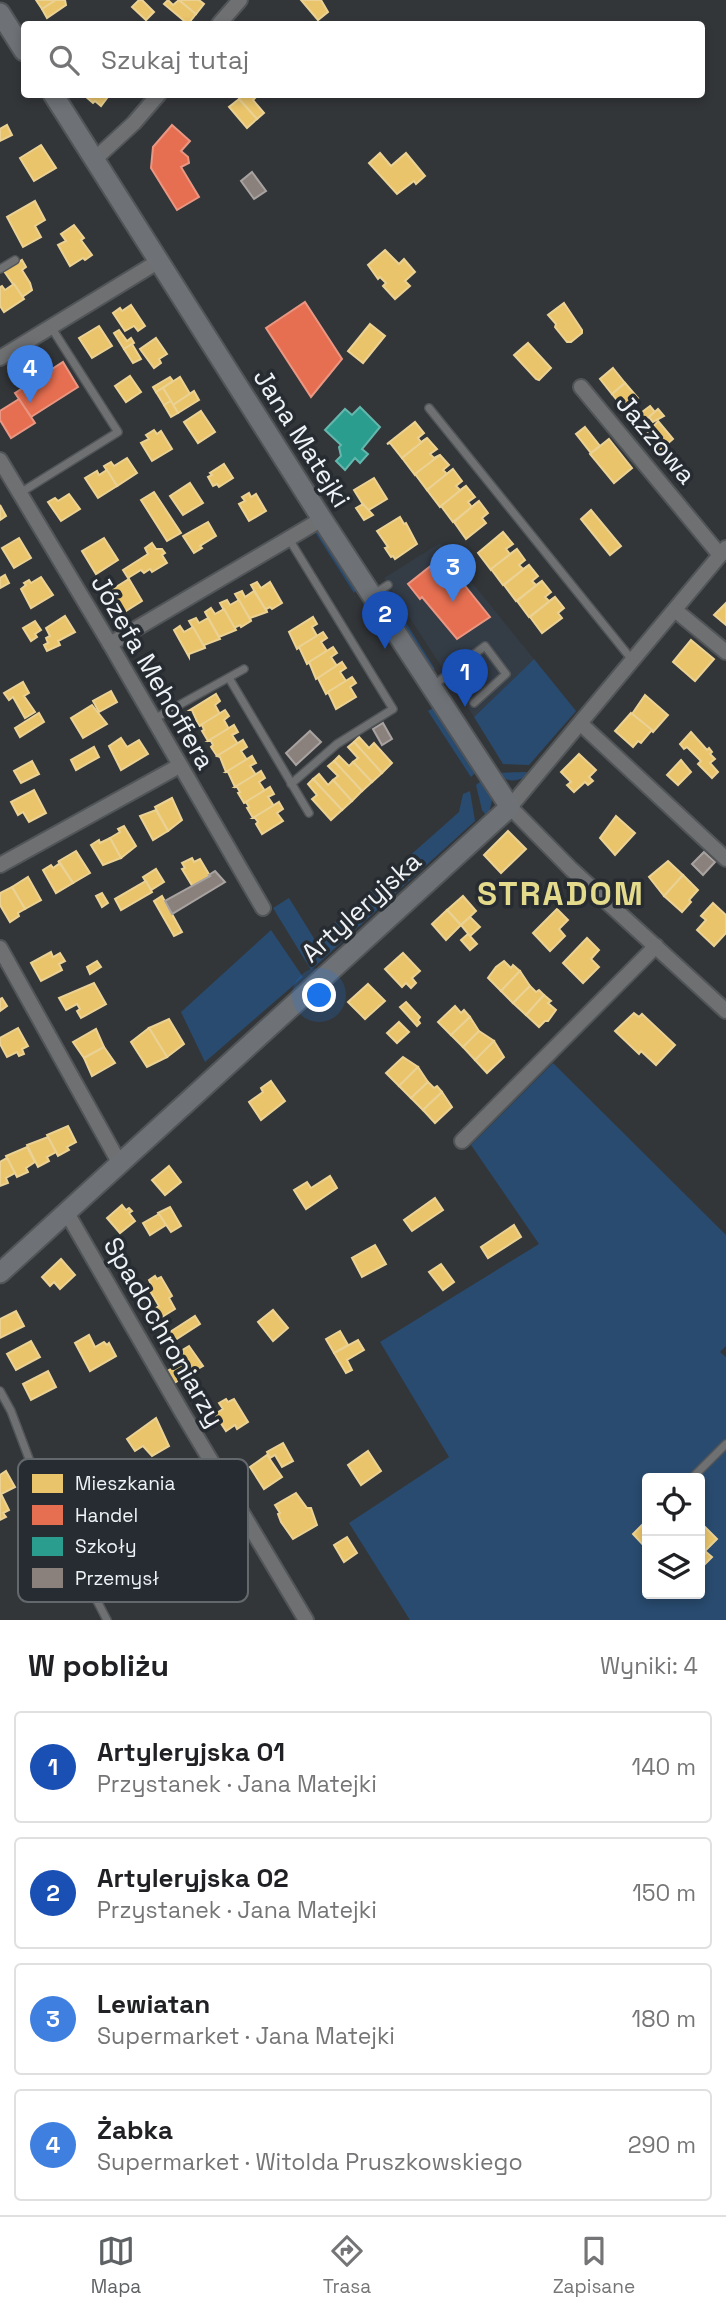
<!DOCTYPE html>
<html lang="pl">
<head>
<meta charset="utf-8">
<style>
	body { margin:0; font-family:"Space Grotesk",sans-serif; background:#f2f2f2; color:#202124 }
	.controls { position:absolute; right:21px; bottom:21px; display:grid; overflow:hidden; border-radius:7px; box-shadow:0 4px 10px #0003 }
	.controls button { width:63px; height:63px; display:grid; place-items:center; padding:0; border:0; border-bottom:2px solid #e0e0e0; background:#fff; color:#202124; font:35px sans-serif }
	.you { position:absolute; left:320px; top:996px; width:24px; height:24px; margin:-18px; border:5px solid #fff; border-radius:50%; background:#1a73e8; box-shadow:0 0 0 10px #1a73e833 }
	.badge { display:grid; place-items:center; width:46px; height:46px; border-radius:50%; background:#5f6265; color:#fff; font-size:23px; font-weight:700 }
	.pin { position:absolute; translate:-50% -58px; filter:drop-shadow(0 2px 4px #0008) }
	.pin::after { content:''; position:absolute; top:37px; width:24px; height:21px; background:inherit; clip-path:polygon(0 0,100% 0,50% 100%) }
	.list { margin:0; padding:0; list-style:none }
	h2 { display:flex; justify-content:space-between; align-items:center; height:91px; margin:0; padding:0 28px; font-size:30px }
	h2 small { font-size:23px; font-weight:400; color:#757577 }
	.list li { display:grid; grid-template-columns:46px 1fr auto; gap:21px; align-items:center; box-sizing:border-box; height:112px; margin:0 14px 14px; padding:0 14px; border:2px solid #e0e0e0; border-radius:7px }
	.list b { display:block; font-size:26px; white-space:nowrap }
	.list p { margin:0; font-size:23px; white-space:nowrap; color:#757577 }
	.list em { font-size:23px; font-style:normal; color:#757577 }
	.icon { flex:none; width:38px; height:38px; fill:none; stroke:currentColor; stroke-width:2; stroke-linecap:round; stroke-linejoin:round }
	.map { position:relative; flex:none; width:726px; height:1620px; overflow:hidden }
	.search { position:absolute; background:#fff; box-shadow:0 4px 10px #0003; left:21px; right:21px; top:21px; height:77px; display:flex; align-items:center; gap:18px; box-sizing:border-box; padding:0 24px; border-radius:7px; color:#757577; font-size:26px }
	.sheet { height:595px; background:#fff }
	nav { display:flex; justify-content:space-around; align-items:center; box-sizing:border-box; height:98px; border-top:2px solid #e0e0e0; background:#fff; font-size:19px; color:#757577 }
	nav a { display:grid; justify-items:center; gap:4px }
	nav .on { color:#5f6265 }
	.map>svg:first-child { display:block }
	.built { fill:#343c46 }
	.green { fill:#294b6f; fill-rule:evenodd }
	.homes { fill:#e9c46a; stroke:#ebd294; stroke-width:2 }
	.shops { fill:#e76f51; stroke:#e99783; stroke-width:2 }
	.schools { fill:#2a9d8f; stroke:#65b7ae; stroke-width:2 }
	.industry { fill:#8a817c; stroke:#a8a3a1; stroke-width:2 }
	.lines { fill:none; stroke-linecap:round; stroke-linejoin:round }
	.lane-casing { stroke:#525558; stroke-width:10 }
	.street-casing { stroke:#525558; stroke-width:18 }
	.secondary-casing { stroke:#525558; stroke-width:23 }
	.lane { stroke:#6e7072; stroke-width:7 }
	.street { stroke:#6e7072; stroke-width:14 }
	.secondary { stroke:#6e7276; stroke-width:19 }
	.labels { text-anchor:middle; dominant-baseline:central; stroke-width:7; stroke-linejoin:round; paint-order:stroke }
	.street-label { font-size:26px; fill:#eff3f7; stroke:#262c31 }
	.district-label { font-size:33px; font-weight:bold; letter-spacing:2px; fill:#e4da8c; stroke:#262c31 }
	.key { fill:#262c31; stroke:#62686c; stroke-width:2 }
	.key-label { font-size:19px; fill:#eff3f7 }
</style>
</head>
<body>
<div class="map">
<svg width="726" height="1620" viewBox="0 0 726 1620">
	<rect width="100%" height="100%" fill="#333639"/>
	<!-- built -->
	<path class="built" d="M440 543 534 659 474 717 384 578Z"/>
	<!-- green -->
	<g class="green">
		<path d="M318 531 357 588 354 593 315 532Z"/>
		<path d="M388 594 435 669 431 671 384 597Z"/>
		<path d="M534 659 576 711 529 765 503 764 474 717Z"/>
		<path d="M433 708 475 773 471 777 428 711Z"/>
		<path d="M526 772 529 775C516 783 507 782 495 773Z"/>
		<path d="M481 781 492 800 488 818 482 810 476 785Z"/>
		<path d="M470 791 475 821 311 970 273 908 289 898 315 940 459 812 463 794Z"/>
		<path d="M271 930 303 977 205 1062 181 1012Z"/>
		<path d="M553 1063 726 1235V1346L720 1352 726 1357V1620H410L349 1523 449 1457 380 1342 539 1244 471 1145ZM647 1478H700V1594H647Z"/>
	</g>
	<!-- homes -->
	<g class="homes">
		<path d="M36 0H56L42 9Z"/>
		<path d="M56 0H65L66 5 47 18 42 9Z"/>
		<path d="M139 0H142L154 12 146 20 132 7Z"/>
		<path d="M168 0 173 5 179 0 196 14 188 24 164 4Z"/>
		<path d="M179 0H199L204 4 196 14Z"/>
		<path d="M301 0H321L328 12 318 20Z"/>
		<path d="M86 94H110L101 106 95 101 93 103 85 96Z"/>
		<path d="M244 94 257 96 253 100 264 113 257 119 239 99Z"/>
		<path d="M239 99 257 119 247 128 229 107Z"/>
		<path d="M7 125 12 135 0 141V129Z"/>
		<path d="M41 145 56 168 34 181 20 158Z"/>
		<path d="M380 153 391 166 406 153 425 176 416 184 414 181 397 194 369 163Z"/>
		<path d="M35 201 45 220 35 226 41 237 23 247 7 217Z"/>
		<path d="M74 225 84 238 81 240 92 255 85 260 83 258 70 266 58 245 66 241 61 234Z"/>
		<path d="M385 250 399 264 404 259 415 272 405 281 410 286 395 299 383 286 386 283 380 277 378 279 368 265Z"/>
		<path d="M22 260 26 267 22 270 30 283 32 290 22 297 4 271Z"/>
		<path d="M14 284 24 299 4 312 0 306V287L2 286 5 290Z"/>
		<path d="M564 303 582 330V333L571 342H567L555 327 556 324 548 315Z"/>
		<path d="M131 305 145 326 138 331 134 326 125 331 113 313 120 308 122 311Z"/>
		<path d="M370 324 385 336 363 363 348 351Z"/>
		<path d="M99 326 112 346 92 358 79 338Z"/>
		<path d="M119 330 127 341 131 338 134 343 124 349 114 333Z"/>
		<path d="M156 338 167 354 159 359 161 363 154 368 140 349Z"/>
		<path d="M528 343 551 368 539 380 536 379 514 355Z"/>
		<path d="M132 344 141 359 133 363 124 349Z"/>
		<path d="M613 368 625 383 612 394 600 379Z"/>
		<path d="M130 376 141 392 126 402 115 386Z"/>
		<path d="M170 377 173 381 156 392 153 387Z"/>
		<path d="M180 377 190 394 173 405 163 388Z"/>
		<path d="M625 383 638 398 624 409 612 394Z"/>
		<path d="M163 388 171 401 164 405 156 392Z"/>
		<path d="M194 391 199 400 178 413 173 405Z"/>
		<path d="M171 401 178 413 171 417 164 405Z"/>
		<path d="M650 406 655 412 644 421 638 415Z"/>
		<path d="M658 409 664 416 653 422 649 417Z"/>
		<path d="M201 411 215 432 198 443 184 422Z"/>
		<path d="M658 421 673 439 659 451 646 435Z"/>
		<path d="M415 422 424 433 418 438 421 442 427 438 402 458 390 443 387 444Z"/>
		<path d="M585 427 600 446 591 453 576 434Z"/>
		<path d="M154 430 157 434 161 431 172 449 152 461 141 443 149 439 146 435Z"/>
		<path d="M427 438 437 449 430 454 434 458 440 455 415 475 402 458Z"/>
		<path d="M609 439 632 468 614 483 590 454Z"/>
		<path d="M440 455 449 465 443 470 447 474 453 469 427 490 415 474Z"/>
		<path d="M127 458 137 473 117 486 104 466 111 462 114 466Z"/>
		<path d="M224 464 233 478 219 487 217 484 213 486 208 477 212 475 210 473Z"/>
		<path d="M453 469 462 481 456 486 460 490 466 486 440 507 427 490Z"/>
		<path d="M107 470 117 486 98 498 85 478 97 471 99 475Z"/>
		<path d="M374 478 387 499 367 511 354 490Z"/>
		<path d="M190 483 203 503 183 515 170 496Z"/>
		<path d="M466 486 475 497 468 502 472 507 479 501 453 522 441 506Z"/>
		<path d="M154 492 181 533 167 541 141 500Z"/>
		<path d="M249 493 251 497 256 494 266 511 249 521 239 504 245 501 242 497Z"/>
		<path d="M69 494 80 509 61 521 48 502 55 498 58 501Z"/>
		<path d="M479 501 488 513 482 518 486 523 466 539 454 522Z"/>
		<path d="M363 504 373 515 364 520 356 508Z"/>
		<path d="M0 505 6 516 0 520Z"/>
		<path d="M591 510 621 546 610 555 581 519Z"/>
		<path d="M400 517 404 524 406 523 417 544 395 559 393 556 391 557 385 548 388 547 377 531Z"/>
		<path d="M208 522 216 536 200 546 202 548 194 553 183 536Z"/>
		<path d="M503 532 513 544 506 549 510 554 517 549 491 570 478 553Z"/>
		<path d="M19 538 31 558 14 568 2 548Z"/>
		<path d="M104 538 118 560 96 574 82 551Z"/>
		<path d="M152 543 156 549H162L165 553 162 555 167 563 152 572 150 569 144 573 141 570 128 578 123 570 148 554 145 548Z"/>
		<path d="M517 549 525 560 519 565 523 569 529 565 503 585 491 569Z"/>
		<path d="M529 565 538 576 532 581 536 585 542 581 516 601 504 585Z"/>
		<path d="M5 575 9 583 0 588V578Z"/>
		<path d="M41 577 53 595 31 608 21 589 26 585 24 583 29 580 31 583Z"/>
		<path d="M129 579 142 601 121 614 108 592Z"/>
		<path d="M542 581 551 592 545 597 549 601 555 597 529 617 517 601Z"/>
		<path d="M257 582 261 588 270 582 282 603 272 609 270 607 266 609 267 612 251 585Z"/>
		<path d="M242 591 245 597 254 591 267 612 250 618 251 621 235 594Z"/>
		<path d="M555 597 564 608 558 613 562 618 542 633 530 617Z"/>
		<path d="M227 600 230 605 239 600 251 621 241 627 240 625 234 628 220 603Z"/>
		<path d="M726 603V625L714 615Z"/>
		<path d="M211 608 215 614 224 609 236 630 219 637 205 612Z"/>
		<path d="M65 616 75 632 58 641 60 645 47 651 44 645 48 643 46 638 50 636 46 628Z"/>
		<path d="M313 617 317 624 312 627 317 636 297 649 289 632Z"/>
		<path d="M196 618 199 623 208 618 220 639 204 645 205 648 189 621Z"/>
		<path d="M35 621 41 630 35 634 37 637 31 641 23 628Z"/>
		<path d="M180 626 184 632 193 627 205 648 189 654V657L174 630Z"/>
		<path d="M323 632 327 638 321 642 327 651 307 664 299 647Z"/>
		<path d="M691 640 714 659 695 681 673 662Z"/>
		<path d="M333 647 337 653 331 657 337 666 316 679 309 662Z"/>
		<path d="M342 662 346 668 340 672 346 681 326 694 318 678Z"/>
		<path d="M352 677 356 683 350 687 356 697 336 709 328 692Z"/>
		<path d="M23 682 29 693 24 696 35 712 25 718 13 697 9 700 4 693Z"/>
		<path d="M111 691 117 702 99 712 93 701Z"/>
		<path d="M216 694 220 701 215 705 220 714 199 726 192 710H190Z"/>
		<path d="M645 695 668 715 653 732 632 714Z"/>
		<path d="M92 705 107 724 83 738 71 718Z"/>
		<path d="M225 710 229 716 224 720 229 729 208 741 202 731 204 730 202 725 199 726Z"/>
		<path d="M39 713 44 722 20 737 15 728Z"/>
		<path d="M631 713 652 730 641 743 638 741 633 747 615 731Z"/>
		<path d="M234 725 238 732 232 735 238 744 217 756 211 747 213 745 211 741H208Z"/>
		<path d="M691 732 707 750 709 748 712 752 710 754 715 759 710 763 718 772 712 778 698 764 701 761 687 747 684 749 680 744Z"/>
		<path d="M359 737 369 748 374 743 392 763 382 773 354 742Z"/>
		<path d="M121 738 127 747 139 740 148 754 121 770 109 746Z"/>
		<path d="M243 740 247 747 241 751 247 760 226 772 220 757 217 756Z"/>
		<path d="M354 742 382 773 372 782 353 762 358 758 348 747Z"/>
		<path d="M94 747 99 757 76 770 71 760Z"/>
		<path d="M579 754 596 770 589 777 593 781 588 785 585 782 574 792 567 785 571 782 561 772Z"/>
		<path d="M252 756 256 763 250 766 256 775 235 787 228 772H226Z"/>
		<path d="M339 756 349 766 353 762 372 782 362 791 334 761Z"/>
		<path d="M681 760 691 772 678 785 667 775Z"/>
		<path d="M32 761 39 774 21 783 14 771Z"/>
		<path d="M334 761 362 791 352 801 333 780 338 776 328 766Z"/>
		<path d="M261 771 265 778 259 782 265 791 244 803 238 793 240 792 237 787H235Z"/>
		<path d="M319 774 328 785 333 780 352 801 342 810 313 779Z"/>
		<path d="M313 779 342 810 331 820 312 799 317 795 308 784Z"/>
		<path d="M270 787 274 794 268 797 274 806 253 818 247 808 249 807 246 802 244 803Z"/>
		<path d="M34 790 46 813 29 822 23 812 18 815 11 802Z"/>
		<path d="M172 798 182 820 168 831 155 807Z"/>
		<path d="M279 802 283 809 277 813 283 821 262 834 256 824 258 822 255 818H253Z"/>
		<path d="M156 810 168 831 153 840 140 816Z"/>
		<path d="M616 816 635 833 615 855 600 838Z"/>
		<path d="M124 826 136 846 121 858 110 838 120 832 118 829Z"/>
		<path d="M508 831 526 849 501 873 484 855Z"/>
		<path d="M110 838 121 858 103 865 91 845 99 840 100 843Z"/>
		<path d="M76 851 90 873 73 883 59 861Z"/>
		<path d="M192 858 194 862 200 859 210 876 193 887 182 869 185 868 182 863Z"/>
		<path d="M58 861 73 883 56 893 43 870 51 865 53 868 60 863Z"/>
		<path d="M668 861 683 875 664 896 649 877Z"/>
		<path d="M156 869 164 882 151 890 143 877Z"/>
		<path d="M683 875 698 890 689 900 691 902 682 912 664 896Z"/>
		<path d="M28 877 41 900 25 909 12 887Z"/>
		<path d="M146 881 152 892 121 910 115 899Z"/>
		<path d="M12 887 25 909 18 913 19 916 10 922 0 905V893Z"/>
		<path d="M102 893 108 903 102 907 96 896Z"/>
		<path d="M162 896 182 932 174 936 154 901Z"/>
		<path d="M463 896 476 911 461 925 447 910Z"/>
		<path d="M713 903 726 915V933L714 946 697 930 706 920 701 916Z"/>
		<path d="M557 909 568 920 559 929 565 936 550 951 533 933Z"/>
		<path d="M447 910 461 925 446 940 432 924Z"/>
		<path d="M470 917 480 927 470 936 461 925Z"/>
		<path d="M468 934 477 944 470 950 461 940Z"/>
		<path d="M587 938 599 950 591 959 599 967 583 983 563 963Z"/>
		<path d="M51 952 53 957 60 953 65 961 59 964 62 970 41 981 31 963Z"/>
		<path d="M403 953 420 971 412 978 416 983 411 988 406 983 402 987 385 969Z"/>
		<path d="M97 961 101 967 90 974 87 967Z"/>
		<path d="M504 961 511 968 513 965 520 971 501 991 488 978 496 967Z"/>
		<path d="M520 971 530 986 513 1003 501 991Z"/>
		<path d="M94 983 106 1004 81 1018 77 1011 80 1009 77 1004 66 1010 59 998Z"/>
		<path d="M368 984 385 1001 365 1019 348 1002Z"/>
		<path d="M530 986 536 992 539 990 544 995 526 1015 513 1003Z"/>
		<path d="M544 995 551 1001 548 1003 556 1010 548 1021H545L539 1027 526 1015Z"/>
		<path d="M2 998 7 1006 0 1011V999Z"/>
		<path d="M406 1002 420 1017 418 1020 420 1023 417 1026 400 1007Z"/>
		<path d="M455 1006 461 1013 464 1010 470 1017 451 1035 438 1022Z"/>
		<path d="M634 1013 639 1017 642 1014 675 1045 656 1065 641 1051 639 1054 615 1031Z"/>
		<path d="M470 1017 479 1031 463 1047 451 1035Z"/>
		<path d="M169 1019 184 1044 167 1057 149 1028Z"/>
		<path d="M399 1022 409 1032 397 1043 387 1033Z"/>
		<path d="M18 1028 28 1046 22 1049 24 1054 19 1056 17 1052 7 1057 0 1044V1038Z"/>
		<path d="M149 1028 167 1057 147 1067 131 1042Z"/>
		<path d="M96 1029 104 1047 84 1058 73 1042Z"/>
		<path d="M479 1031 494 1041 475 1060 463 1047Z"/>
		<path d="M494 1041 504 1057 487 1073 475 1060Z"/>
		<path d="M104 1047 115 1063 92 1076 84 1058Z"/>
		<path d="M403 1057 418 1067 399 1086 386 1073Z"/>
		<path d="M418 1067 428 1082 411 1098 399 1086Z"/>
		<path d="M271 1081 285 1101 261 1120 249 1102 263 1092 261 1088Z"/>
		<path d="M428 1082 434 1088 437 1086 442 1092 423 1110 411 1098Z"/>
		<path d="M442 1092 452 1107 435 1123 423 1110Z"/>
		<path d="M68 1126 76 1142 67 1147 69 1150 58 1156 47 1135Z"/>
		<path d="M48 1137 56 1152 47 1157 49 1161 38 1167 27 1145Z"/>
		<path d="M27 1147 35 1162 26 1168 28 1172 17 1177 6 1156Z"/>
		<path d="M7 1158 15 1173 6 1178 8 1183 0 1186V1162Z"/>
		<path d="M169 1166 181 1182 165 1195 152 1180Z"/>
		<path d="M330 1176 337 1188 306 1209 294 1190 307 1182 311 1188Z"/>
		<path d="M435 1198 443 1210 412 1231 404 1220Z"/>
		<path d="M122 1205 126 1210 129 1208 132 1211 129 1213 135 1221 120 1233 107 1218Z"/>
		<path d="M170 1207 181 1226 171 1232 158 1213Z"/>
		<path d="M159 1214 166 1225 150 1235 143 1223Z"/>
		<path d="M514 1225 521 1237 488 1258 481 1247Z"/>
		<path d="M375 1245 386 1264 362 1277 352 1258Z"/>
		<path d="M61 1259 75 1275 60 1289 54 1282 50 1286 42 1277Z"/>
		<path d="M441 1264 454 1282 443 1290 429 1272Z"/>
		<path d="M155 1276 157 1279 161 1277 168 1289 172 1296 169 1298 175 1309 162 1317 156 1308 159 1306 147 1286 151 1284 149 1280Z"/>
		<path d="M273 1310 288 1328 273 1341 258 1322Z"/>
		<path d="M16 1311 24 1326 0 1338V1319Z"/>
		<path d="M195 1316 200 1324 175 1340 170 1332Z"/>
		<path d="M340 1331 348 1345 334 1353 326 1339Z"/>
		<path d="M89 1335 95 1347 104 1342 107 1345 109 1343 116 1356 90 1371 75 1343Z"/>
		<path d="M358 1340 364 1350 347 1360 352 1370 346 1373 334 1353Z"/>
		<path d="M31 1341 40 1357 16 1370 7 1354Z"/>
		<path d="M189 1346 203 1366 171 1385 164 1373 184 1361 179 1352Z"/>
		<path d="M48 1371 56 1387 31 1400 23 1384Z"/>
		<path d="M226 1399 228 1402 234 1399 248 1422 237 1429 235 1425 226 1431 215 1414 223 1409 219 1403Z"/>
		<path d="M156 1418 169 1446 152 1456 143 1446 135 1451 127 1439Z"/>
		<path d="M283 1443 293 1461 282 1467 275 1455 270 1458 267 1452Z"/>
		<path d="M368 1451 381 1471 361 1485 348 1465Z"/>
		<path d="M267 1455 282 1477 264 1489 250 1467Z"/>
		<path d="M6 1471 15 1487 1 1494 9 1510 3 1513 6 1517 0 1520V1475Z"/>
		<path d="M296 1493 307 1508H311L317 1525 293 1539 281 1522 278 1514 280 1513 275 1505Z"/>
		<path d="M644 1523 647 1527V1544L645 1547 633 1534Z"/>
		<path d="M701 1523 717 1539 705 1551 712 1557 701 1568Z"/>
		<path d="M347 1537 357 1553 344 1562 334 1545Z"/>
	</g>
	<!-- shops -->
	<g class="shops">
		<path d="M172 125 190 141 181 151 188 157 189 163 181 167 199 197 177 210 151 168 153 147Z"/>
		<path d="M305 302 342 359 311 397 266 328Z"/>
		<path d="M63 362 78 387 31 417 15 393Z"/>
		<path d="M19 399 35 423 11 438 0 420V411Z"/>
		<path d="M442 557 490 617 457 639 422 597 420 599 408 584Z"/>
	</g>
	<!-- schools -->
	<path class="schools" d="M360 407 380 427 362 449 368 454 360 463 355 458 345 470 336 461 341 456 339 447 341 445 325 430 345 409 352 415Z"/>
	<!-- industry -->
	<g class="industry">
		<path d="M252 172 266 191 254 199 241 181Z"/>
		<path d="M383 723 392 739 382 745 373 729Z"/>
		<path d="M310 731 321 742 296 765 286 753Z"/>
		<path d="M704 852 715 862 703 875 692 864Z"/>
		<path d="M215 871 225 882 172 914 165 901 210 876 209 875Z"/>
	</g>
	<g class="lines">
		<defs>
			<g id="lane">
				<path d="M0 269 15 260"/>
				<path d="M429 408 633 661"/>
				<path d="M20 493 118 432 51 327"/>
				<path d="M289 539 393 709 337 744 291 784"/>
				<path d="M374 594 388 585"/>
				<path d="M229 678 309 813"/>
				<path d="M434 685 485 646 506 674 474 703"/>
				<path d="M154 719 244 669"/>
				<path d="M0 1391 11 1411 45 1501 107 1620"/>
				<path d="M692 1478 726 1444"/>
			</g>
			<g id="street">
				<path d="M219 24 240 0"/>
				<path d="M95 159 134 123 159 94"/>
				<path d="M0 358 159 261"/>
				<path d="M581 387 720 555"/>
				<path d="M0 460 110 644 263 908"/>
				<path d="M726 548 510 807 571 869 726 1011"/>
				<path d="M675 610 726 652"/>
				<path d="M110 644 322 519"/>
				<path d="M581 724 726 859"/>
				<path d="M0 865 179 766"/>
				<path d="M0 948 120 1164"/>
				<path d="M462 1141 656 946"/>
				<path d="M67 1213 183 1414 306 1620"/>
			</g>
			<g id="secondary">
				<path d="M0 13 24 51"/>
				<path d="M0 1273 510 807 322 519 53 94"/>
			</g>
		</defs>
		<!-- lane casing -->
		<use href="#lane" class="lane-casing"/>
		<!-- street casing -->
		<use href="#street" class="street-casing"/>
		<!-- secondary casing -->
		<use href="#secondary" class="secondary-casing"/>
		<!-- lane -->
		<use href="#lane" class="lane"/>
		<!-- street -->
		<use href="#street" class="street"/>
		<!-- secondary -->
		<use href="#secondary" class="secondary"/>
	</g>
	<g class="labels">
		<!-- street labels -->
		<g class="street-label">
			<text transform="translate(302 438) rotate(58)">Jana Matejki</text>
			<text transform="translate(656 439) rotate(50)">Jazzowa</text>
			<text transform="translate(153 672) rotate(60)">Józefa Mehoffera</text>
			<text transform="translate(361 907) rotate(-42)">Artyleryjska</text>
			<text transform="translate(164 1332) rotate(60)">Spadochroniarzy</text>
		</g>
		<!-- district labels -->
		<g class="district-label">
			<text x="561" y="894">STRADOM</text>
		</g>
	</g>
	<!-- legend -->
	<rect x="18" y="1459" width="230" height="143" rx="10" class="key"/>
	<rect x="32" y="1474" width="31" height="19" fill="#e9c46a"/>
	<rect x="32" y="1505" width="31" height="20" fill="#e76f51"/>
	<rect x="32" y="1537" width="31" height="19" fill="#2a9d8f"/>
	<rect x="32" y="1568" width="31" height="20" fill="#8a817c"/>
	<g class="key-label">
		<text x="75" y="1490">Mieszkania</text>
		<text x="75" y="1522">Handel</text>
		<text x="75" y="1553">Szkoły</text>
		<text x="75" y="1585">Przemysł</text>
	</g>
</svg>
<div class="controls">
<button><svg class="icon" aria-label="locate" viewBox="0 0 24 24"><circle cx="12" cy="12" r="6"/><path d="M12 2v4M12 18v4M2 12h4M18 12h4"/></svg></button>
<button><svg class="icon" aria-label="layers" viewBox="0 0 24 24"><path d="M12 4l9 5-9 5-9-5zM3 14l9 5 9-5"/></svg></button>
</div>
<div class="you"></div>
<div class="pin badge" style="left:465px;top:707px;background:#1a4fb4">1</div>
<div class="pin badge" style="left:385px;top:649px;background:#1a4fb4">2</div>
<div class="pin badge" style="left:453px;top:602px;background:#3f7fe0">3</div>
<div class="pin badge" style="left:30px;top:403px;background:#3f7fe0">4</div>
<div class="search"><svg class="icon" aria-label="search" viewBox="0 0 24 24"><circle cx="10" cy="10" r="6"/><path d="M15 15l6 6"/></svg>Szukaj tutaj</div>
</div>
<section class="sheet">
<h2>W pobliżu<small>Wyniki: 4</small></h2>
<ul class="list">
<li><span class="badge" style="background:#1a4fb4">1</span><div><b>Artyleryjska 01</b><p>Przystanek · Jana Matejki</p></div><em>140 m</em></li>
<li><span class="badge" style="background:#1a4fb4">2</span><div><b>Artyleryjska 02</b><p>Przystanek · Jana Matejki</p></div><em>150 m</em></li>
<li><span class="badge" style="background:#3f7fe0">3</span><div><b>Lewiatan</b><p>Supermarket · Jana Matejki</p></div><em>180 m</em></li>
<li><span class="badge" style="background:#3f7fe0">4</span><div><b>Żabka</b><p>Supermarket · Witolda Pruszkowskiego</p></div><em>290 m</em></li>
</ul>
</section>
<nav>
<a class="on"><svg class="icon" aria-label="map" viewBox="0 0 24 24"><path d="M3 6l6-2 6 2 6-2v14l-6 2-6-2-6 2zM9 4v14M15 6v14"/></svg>Mapa</a>
<a><svg class="icon" aria-label="directions" viewBox="0 0 24 24"><path d="M12 3l9 9-9 9-9-9zM9 14v-3h6M13 9l2 2-2 2"/></svg>Trasa</a>
<a><svg class="icon" aria-label="saved" viewBox="0 0 24 24"><path d="M7 4h10v16l-5-4-5 4z"/></svg>Zapisane</a>
</nav>
</body>
</html>
